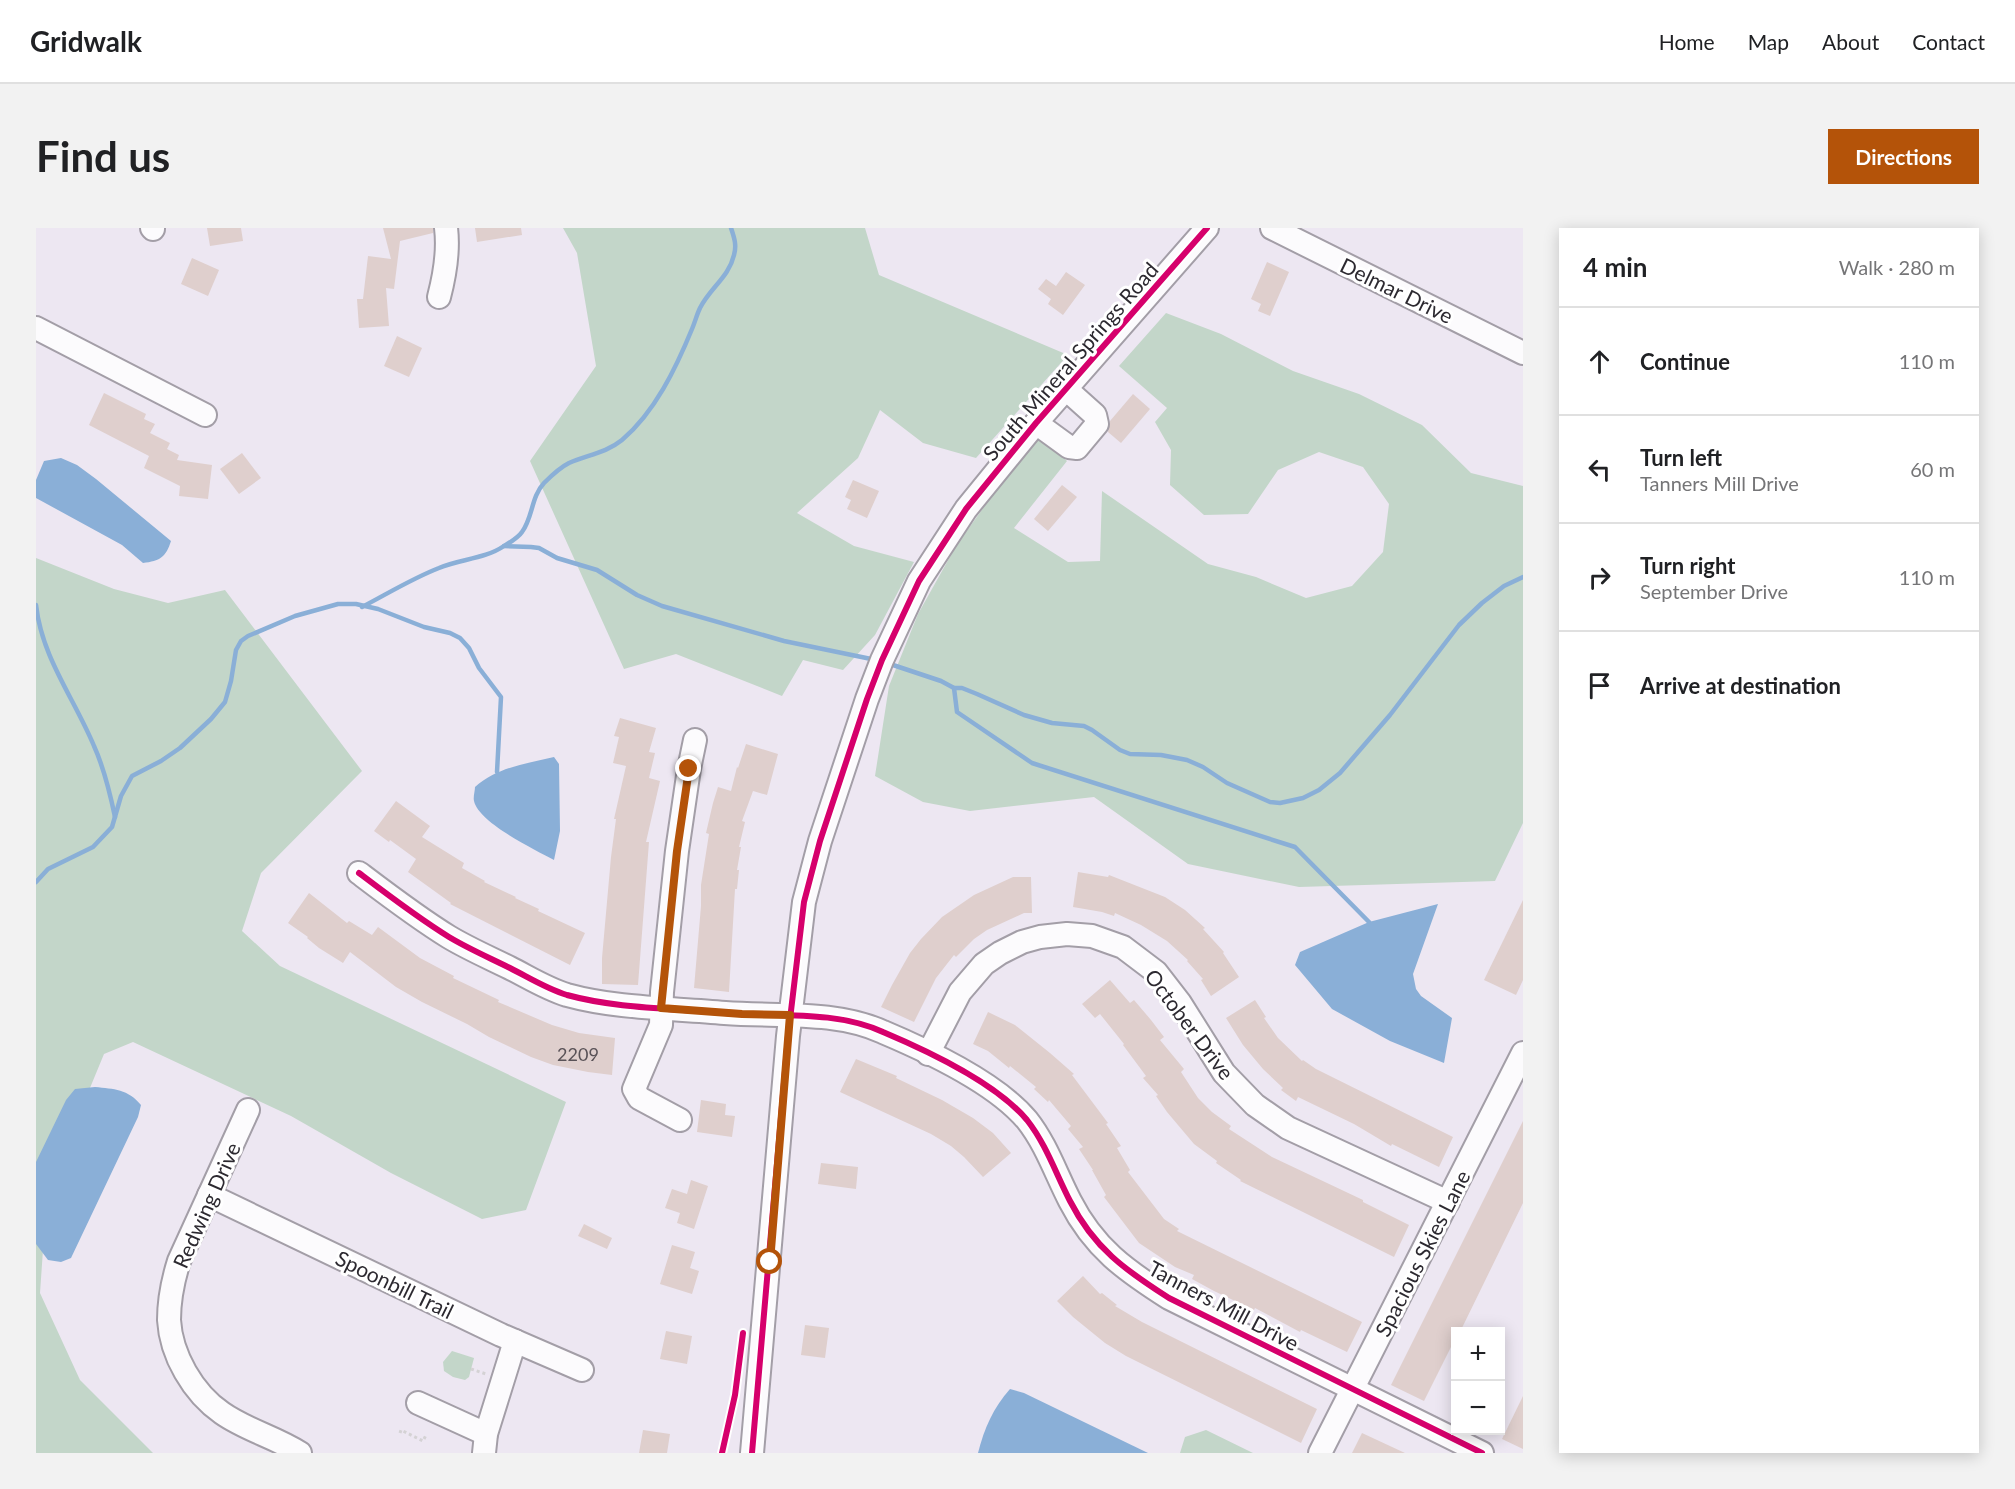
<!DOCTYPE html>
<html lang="en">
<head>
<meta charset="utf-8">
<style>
	body { margin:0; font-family:Lato,sans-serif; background:#f2f2f2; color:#202124 }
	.controls { position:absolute; right:18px; bottom:18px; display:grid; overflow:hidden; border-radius:0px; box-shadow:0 3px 15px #0003 }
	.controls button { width:54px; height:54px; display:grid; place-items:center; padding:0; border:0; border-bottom:2px solid #e0e0e0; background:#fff; color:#202124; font:30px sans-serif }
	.stop { position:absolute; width:18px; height:18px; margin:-14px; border:4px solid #b45309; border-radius:50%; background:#fff }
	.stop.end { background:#b45309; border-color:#fff; box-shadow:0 2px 6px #0008 }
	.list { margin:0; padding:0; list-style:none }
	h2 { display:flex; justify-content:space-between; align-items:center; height:78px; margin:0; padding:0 24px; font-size:26px }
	h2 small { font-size:20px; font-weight:400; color:#757577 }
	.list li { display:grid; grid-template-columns:39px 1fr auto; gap:18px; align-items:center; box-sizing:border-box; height:108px; padding:0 24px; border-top:2px solid #e0e0e0 }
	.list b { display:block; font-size:22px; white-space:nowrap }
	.list p { margin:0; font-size:20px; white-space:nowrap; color:#757577 }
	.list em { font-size:20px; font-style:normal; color:#757577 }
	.icon { flex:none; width:33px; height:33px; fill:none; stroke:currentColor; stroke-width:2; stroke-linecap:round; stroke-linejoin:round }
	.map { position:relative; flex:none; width:1487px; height:1225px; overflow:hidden; border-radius:0px }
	header { display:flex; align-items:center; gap:36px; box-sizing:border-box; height:84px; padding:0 30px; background:#fff; border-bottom:2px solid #e0e0e0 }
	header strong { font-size:28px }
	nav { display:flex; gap:33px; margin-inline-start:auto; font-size:21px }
	.intro { display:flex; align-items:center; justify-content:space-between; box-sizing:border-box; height:144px; padding:0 36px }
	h1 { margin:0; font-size:42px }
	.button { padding:15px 27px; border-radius:0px; background:#b45309; color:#fff; font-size:21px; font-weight:700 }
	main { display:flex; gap:36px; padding:0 36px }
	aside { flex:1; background:#fff; border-radius:0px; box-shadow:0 3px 15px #0003 }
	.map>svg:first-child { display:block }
	.green { fill:#c3d6c9 }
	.water { fill:#8aafd7 }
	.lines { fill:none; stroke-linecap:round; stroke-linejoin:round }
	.stream { stroke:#8aafd7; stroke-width:4.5 }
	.building { fill:#dfcfcd }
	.minor-casing { stroke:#a39ea7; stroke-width:26 }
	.path { stroke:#d4d2d4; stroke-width:3; stroke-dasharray:3 3; stroke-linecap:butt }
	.minor { stroke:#fcfbfd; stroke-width:22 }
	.cycleway-casing { stroke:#fff; stroke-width:10 }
	.cycleway { stroke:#d6006c; stroke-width:6 }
	.route { stroke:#b45309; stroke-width:8 }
	.labels { text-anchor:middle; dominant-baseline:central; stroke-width:6; stroke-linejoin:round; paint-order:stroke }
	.number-label { font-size:18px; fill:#595257 }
	.street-label { font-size:21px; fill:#2c2930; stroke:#fff }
</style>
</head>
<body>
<header>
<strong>Gridwalk</strong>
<nav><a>Home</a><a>Map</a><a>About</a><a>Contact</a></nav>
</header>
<div class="intro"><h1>Find us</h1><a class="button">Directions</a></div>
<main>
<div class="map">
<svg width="1487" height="1225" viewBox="0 0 1487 1225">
	<rect width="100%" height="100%" fill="#ede7f2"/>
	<!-- green -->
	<g class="green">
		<path d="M527 0H829L843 47 1032 127 940 230 887 215 844 182 822 230 761 285 818 318 878 334 839 407 807 442 767 432 746 468 640 426 588 441 494 233 560 138 541 25Z"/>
		<path d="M1130 85 1185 106 1257 143 1323 166 1386 197 1435 245 1487 258V595L1459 653 1263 659 1152 636 1058 569 934 583 887 574 839 548 853 458 882 386 920 318 978 237 1005 208 1031 233 978 300 1032 334 1064 333 1066 263 1172 336 1220 349 1270 370 1316 358 1347 324 1353 276 1327 239 1283 224 1242 242 1212 286 1168 287 1134 257 1135 222 1119 194 1131 180 1083 138Z"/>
		<path d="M0 330 78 361 132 375 189 362 326 543 225 645 206 703 244 738 530 874 490 982 446 991 355 945 255 888 97 814 68 826 11 964 4 1065 44 1152 117 1225H0Z"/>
		<path d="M416 1123 438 1130 433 1149 429 1152 417 1149 408 1143 407 1134Z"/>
		<path d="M1170 1202 1217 1225H1144L1149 1209Z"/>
	</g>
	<!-- water -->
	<g class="water">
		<path d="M25 230 41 237 60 251 135 313C130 329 124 333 107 335L86 317 0 270V252L8 233Z"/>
		<path d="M518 529 523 536 524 603 518 632C498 621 443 595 438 573 437 569 439 563 439 559 462 539 489 536 518 529Z"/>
		<path d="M1402 676 1377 746 1380 761 1385 768 1416 790 1408 835 1354 813 1296 781 1259 737 1264 724 1333 694Z"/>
		<path d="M59 859C78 861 92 861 105 877L102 889 35 1030 25 1034 12 1032 0 1016V934L30 872 39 861Z"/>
		<path d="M974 1161 988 1165 1112 1225H942C948 1201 957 1180 974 1161Z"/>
	</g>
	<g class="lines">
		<!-- stream -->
		<g class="stream">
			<path d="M468 318 495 319 503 320 521 330 561 342 601 367 626 378 748 413 840 432"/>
			<path d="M0 377C6 430 38 470 58 518 68 540 74 565 79 589"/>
			<path d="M326 379C351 366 377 350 403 340 424 331 449 331 468 318 473 315 482 310 486 304 497 289 495 269 508 255 516 247 523 240 533 235 551 227 570 225 586 212 619 184 640 140 656 101 659 94 661 86 664 80 674 60 693 49 698 27 701 17 698 9 695 0"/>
			<path d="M851 435 905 453 918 460H926L941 466 988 487 1016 495 1048 498 1056 502 1084 522 1094 526 1125 527 1151 532 1167 539 1191 555 1234 574 1244 575 1267 570 1283 562 1304 545 1354 487 1423 397 1446 375 1468 358 1487 349"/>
			<path d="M918 460 921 484 996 535 1259 619 1333 694 1336 699"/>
			<path d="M0 654 12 641 57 619 76 599 85 568 96 548 125 533 144 520 175 491 189 474 195 453 200 422 205 413 212 408 259 388 302 376H320L342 381 388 399 414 405 424 410 433 420 443 440 465 469 461 544"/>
		</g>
	</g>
	<!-- building -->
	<g class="building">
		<path d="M171 0H205L207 13 174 18Z"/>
		<path d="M347 0H397V5L364 13 358 61 350 60 353 98 323 100 321 71H327L332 28 355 31Z"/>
		<path d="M439 0H485L486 7 441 14Z"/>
		<path d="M156 30 183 42 172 68 145 56Z"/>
		<path d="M1231 34 1253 44 1234 88 1222 83 1225 76 1215 71Z"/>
		<path d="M1030 44 1049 57 1027 87 1012 76 1015 71 1002 61 1010 51 1020 58Z"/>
		<path d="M361 108 386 120 373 149 348 138Z"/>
		<path d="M68 165 110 186 108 191 119 196 114 205 134 215 131 221 143 227 141 232 176 237 172 271 143 268 144 258 108 240 113 228 53 197Z"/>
		<path d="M1097 166 1114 181 1085 215 1072 204 1074 193Z"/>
		<path d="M206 225 225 250 203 266 184 241Z"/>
		<path d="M817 252 843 263 831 290 811 281 815 272 809 269Z"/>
		<path d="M1026 257 1041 269 1012 303 998 291Z"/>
		<path d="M584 490 620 500 613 524 619 525 613 550 624 553 610 614H613L602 757 566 756V730L575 629 580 591H578L590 538 577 535 583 509 578 508Z"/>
		<path d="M710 516 742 526 731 567 717 563 706 593 709 594 703 619H705L701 642H703L701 661H699L693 764 658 760 665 678V657L673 606 670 605 677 575 682 559 695 563 701 539 702 540Z"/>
		<path d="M360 573 394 598 386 609 428 635 426 640 449 653 448 654 480 669 479 670 503 681 502 683 549 705 534 737 414 676 415 675 372 644 380 631 354 612 353 614 338 603Z"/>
		<path d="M1042 644 1072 649 1073 647 1129 669 1149 682 1169 700 1167 701 1188 724 1187 725 1203 749 1175 768 1165 752 1167 751 1151 733 1152 732 1131 713 1105 697 1079 685 1078 688 1066 684 1037 679Z"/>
		<path d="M977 649H995L996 685H988L951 702 938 711 920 729 918 727 900 750 878 794 845 779 856 757 874 725 885 711 906 689 938 667Z"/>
		<path d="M273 665 311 695 313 693 336 707 342 699 384 730 418 748 417 750 463 772 462 774 516 797 543 805 579 810 576 847 552 844 517 837 495 829 453 809 431 796 386 774 360 759 314 724 307 735 283 720 271 710 272 709 252 695Z"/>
		<path d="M1487 672V752L1480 767 1448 752Z"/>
		<path d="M1074 752 1094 775 1098 772 1115 792 1128 809 1124 812 1148 841 1145 844 1162 870 1176 884 1195 898 1193 901 1236 929 1327 972V974L1373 997 1358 1029 1204 953 1205 952 1180 935 1181 933 1158 916 1131 884 1120 868 1122 867 1107 850 1110 848 1087 817 1088 816 1064 786 1059 790 1046 776Z"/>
		<path d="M1219 772 1230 789 1228 790 1242 810 1266 833 1267 832 1280 841 1417 909 1403 939 1356 916 1355 918 1318 896 1262 869 1260 873 1245 862 1247 860 1227 841 1207 817 1190 790Z"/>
		<path d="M952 784 979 797 1014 825 1038 846 1036 847 1072 895 1070 896 1085 918 1081 920 1094 942 1092 944 1128 991 1143 1001 1141 1003 1326 1094 1311 1124 1265 1102 1264 1104 1219 1080 1218 1082 1178 1063 1156 1051 1158 1047 1139 1039 1103 1015 1068 969 1070 967 1056 942H1057L1043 921 1047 919 1032 901 1035 898 1013 872 1012 874 998 861 1000 859 974 838 973 840 952 823 937 816Z"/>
		<path d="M820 831 861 848 860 850 906 872 937 890 957 905 975 925 947 949 928 929 915 918 895 906 804 864Z"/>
		<path d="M665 872 690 876 689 887 699 888 696 909 661 904Z"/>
		<path d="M1487 893V975L1424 1104H1419V1111L1388 1173 1355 1157Z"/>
		<path d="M785 935 822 939 820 961 782 956Z"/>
		<path d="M655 952 672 958 658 1001 641 995 644 985 629 980 636 961 651 966Z"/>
		<path d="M548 996 576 1010 571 1021 542 1008Z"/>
		<path d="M636 1017 659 1024 654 1040 663 1043 656 1066 624 1056Z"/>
		<path d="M1047 1048 1064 1066 1066 1065 1081 1077 1079 1078 1106 1094 1281 1181 1265 1215 1090 1128 1069 1115 1037 1089 1021 1073Z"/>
		<path d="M769 1097 793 1100 789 1130 765 1127Z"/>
		<path d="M630 1103 656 1108 651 1136 624 1131Z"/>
		<path d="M1487 1168V1221L1466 1211Z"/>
		<path d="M607 1202 634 1206 631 1225H603Z"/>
		<path d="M1326 1205 1369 1225H1316Z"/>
	</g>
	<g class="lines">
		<defs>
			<g id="minor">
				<path d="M116 0 117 1"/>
				<path d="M1236 0 1487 125"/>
				<path d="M403 69C409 46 413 24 410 0"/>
				<path d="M0 100 169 187"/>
				<path d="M1000 195 1033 219 1041 220 1061 196 1059 187 1030 161"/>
				<path d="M323 645C352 667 382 690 413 709 433 721 454 730 474 740 492 749 511 761 531 767 582 781 637 780 689 785 741 789 799 782 847 804 892 823 960 855 991 892 1010 916 1020 946 1034 973 1058 1020 1089 1042 1133 1070L1446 1225"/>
				<path d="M892 826 924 764 948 736 964 725 986 714 1004 709 1031 706 1056 708 1087 719 1120 744 1144 775 1188 845 1219 877 1252 900 1412 974"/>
				<path d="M212 882 143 1033C137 1052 133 1071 133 1092 135 1127 157 1165 186 1185 210 1202 239 1209 264 1225"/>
				<path d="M644 892 603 870 598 861 625 797 626 764 641 623 653 541 659 512"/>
				<path d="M173 967 465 1107 546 1142"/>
				<path d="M382 1175 450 1206"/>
				<path d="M448 1225 450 1206 479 1113"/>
				<path d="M716 1225 752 808 768 674 784 613 831 471 846 432 883 353 930 281 1000 195 1171 0"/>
				<path d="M1284 1225 1487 825"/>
			</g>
		</defs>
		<!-- minor casing -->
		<use href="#minor" class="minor-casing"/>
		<!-- path -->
		<g class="path">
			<path d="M435 1141 450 1146"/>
			<path d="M364 1205 365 1202 387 1213 390 1207"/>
		</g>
		<!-- minor -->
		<use href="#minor" class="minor"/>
		<defs>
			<g id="cycleway">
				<path d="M323 645C352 667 382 690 413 709 433 721 454 730 474 740 492 749 511 761 531 767 582 781 637 780 689 785 741 789 799 782 847 804 892 823 960 855 991 892 1010 916 1020 946 1034 973 1058 1020 1089 1042 1133 1070L1446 1225"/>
				<path d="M686 1225 699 1167 707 1105"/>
				<path d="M716 1225 752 808 768 674 784 613 831 471 846 432 883 353 930 281 1000 195 1171 0"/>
			</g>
		</defs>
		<!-- cycleway casing -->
		<use href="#cycleway" class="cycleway-casing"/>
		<!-- cycleway -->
		<use href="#cycleway" class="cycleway"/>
	</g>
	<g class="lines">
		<!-- route -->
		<path class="route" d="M653 541 641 623 625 780 706 786 754 787 734 1034"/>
	</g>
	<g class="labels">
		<!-- number labels -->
		<g class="number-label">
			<text x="542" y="826">2209</text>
		</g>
		<!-- street labels -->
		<g class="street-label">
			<text transform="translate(1361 62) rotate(26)">Delmar Drive</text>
			<text transform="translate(1034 133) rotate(-49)">South Mineral Springs Road</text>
			<text transform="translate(1154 796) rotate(53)">October Drive</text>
			<text transform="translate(170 977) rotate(-66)">Redwing Drive</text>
			<text transform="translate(1386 1025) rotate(-63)">Spacious Skies Lane</text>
			<text transform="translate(359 1056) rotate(26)">Spoonbill Trail</text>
			<text transform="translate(1188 1077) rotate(28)">Tanners Mill Drive</text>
		</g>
	</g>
</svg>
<div class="controls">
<button>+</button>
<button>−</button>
</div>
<div class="stop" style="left:734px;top:1034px"></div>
<div class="stop end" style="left:653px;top:541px"></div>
</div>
<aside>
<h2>4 min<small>Walk · 280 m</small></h2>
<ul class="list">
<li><svg class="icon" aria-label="ahead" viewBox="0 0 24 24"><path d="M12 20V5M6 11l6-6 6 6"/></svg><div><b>Continue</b></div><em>110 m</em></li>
<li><svg class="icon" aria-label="left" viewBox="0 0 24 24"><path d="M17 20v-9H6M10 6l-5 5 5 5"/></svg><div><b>Turn left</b><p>Tanners Mill Drive</p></div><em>60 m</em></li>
<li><svg class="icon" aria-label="right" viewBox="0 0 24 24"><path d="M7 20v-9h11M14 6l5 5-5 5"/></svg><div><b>Turn right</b><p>September Drive</p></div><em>110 m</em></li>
<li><svg class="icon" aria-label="arrive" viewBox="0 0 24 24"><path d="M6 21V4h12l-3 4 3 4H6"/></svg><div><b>Arrive at destination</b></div></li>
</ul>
</aside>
</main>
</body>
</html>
